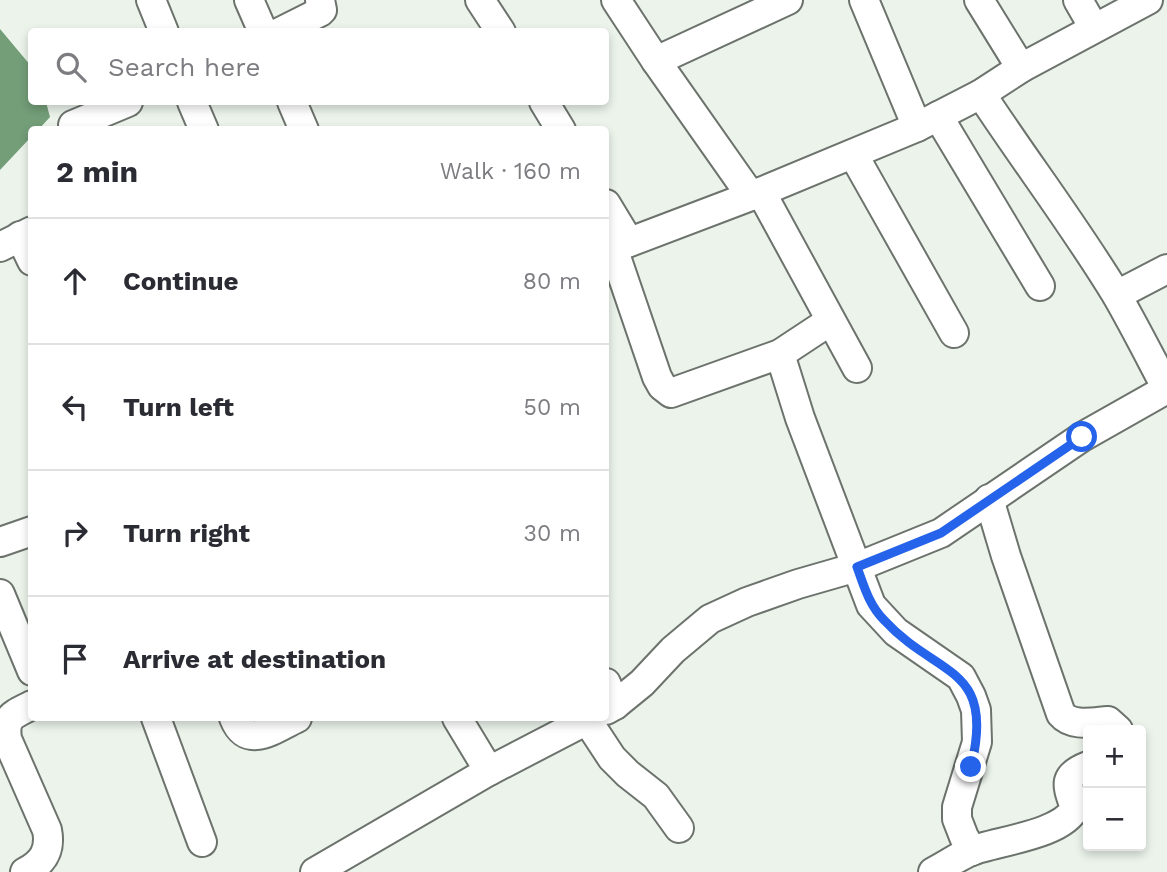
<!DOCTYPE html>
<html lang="en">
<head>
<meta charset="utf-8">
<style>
	body { margin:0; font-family:"Work Sans",sans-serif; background:#f2f2f3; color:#2b2b33 }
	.controls { position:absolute; right:21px; bottom:21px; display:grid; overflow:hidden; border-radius:7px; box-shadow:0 4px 10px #0003 }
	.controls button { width:63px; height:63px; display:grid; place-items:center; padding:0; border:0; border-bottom:2px solid #e1e1e2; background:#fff; color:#2b2b33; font:35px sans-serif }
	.stop { position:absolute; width:21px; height:21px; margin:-16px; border:5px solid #2563eb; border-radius:50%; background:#fff }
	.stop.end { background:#2563eb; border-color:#fff; box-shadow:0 2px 7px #0008 }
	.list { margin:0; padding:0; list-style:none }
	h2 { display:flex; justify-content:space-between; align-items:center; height:91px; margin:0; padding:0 28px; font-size:30px }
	h2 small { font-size:23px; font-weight:400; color:#7c7c81 }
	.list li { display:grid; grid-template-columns:46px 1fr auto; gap:21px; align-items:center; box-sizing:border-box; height:126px; padding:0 28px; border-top:2px solid #e1e1e2 }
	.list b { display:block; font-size:26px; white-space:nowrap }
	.list em { font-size:23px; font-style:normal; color:#7c7c81 }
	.icon { flex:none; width:38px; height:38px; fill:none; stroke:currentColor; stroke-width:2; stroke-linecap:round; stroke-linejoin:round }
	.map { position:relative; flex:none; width:1167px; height:872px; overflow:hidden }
	.search { position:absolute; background:#fff; box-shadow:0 4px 10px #0003; left:28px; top:28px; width:581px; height:77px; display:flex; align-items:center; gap:18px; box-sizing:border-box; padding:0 24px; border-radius:7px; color:#7c7c81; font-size:26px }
	.panel { position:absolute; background:#fff; box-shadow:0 4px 10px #0003; left:28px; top:126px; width:581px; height:595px; border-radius:7px }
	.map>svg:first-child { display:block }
	.water { fill:#739e78 }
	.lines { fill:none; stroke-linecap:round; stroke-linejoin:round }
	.minor-casing { stroke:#6c736c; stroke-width:32 }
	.minor { stroke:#fff; stroke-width:28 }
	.route { stroke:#2563eb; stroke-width:9 }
</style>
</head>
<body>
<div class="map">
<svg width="1167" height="872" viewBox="0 0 1167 872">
	<rect width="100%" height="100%" fill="#ebf3eb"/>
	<!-- water -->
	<path class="water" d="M0 29 31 66 32 102H46L50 117 39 129 32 130 31 137 0 170Z"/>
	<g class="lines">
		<defs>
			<g id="minor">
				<path d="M151 0 164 32"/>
				<path d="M249 0 263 32"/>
				<path d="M480 0 501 32"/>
				<path d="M616 0 656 61 751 196"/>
				<path d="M864 0 917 127"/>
				<path d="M979 0 1021 68"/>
				<path d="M1078 0 1094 28"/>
				<path d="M280 32 320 12 322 10 320 0"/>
				<path d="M656 61 788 0"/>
				<path d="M981 94C1025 161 1074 225 1116 294 1134 325 1150 357 1167 389"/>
				<path d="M192 102 204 130"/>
				<path d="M292 102 304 130"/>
				<path d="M544 102 561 130"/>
				<path d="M938 116 1040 286"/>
				<path d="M73 125 128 102"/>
				<path d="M853 154 954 333"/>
				<path d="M761 192 857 368"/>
				<path d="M606 204 629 242"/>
				<path d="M20 236 32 261"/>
				<path d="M0 247 32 231"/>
				<path d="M613 248 657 377 662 386 671 393 780 354 830 321"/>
				<path d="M606 251 751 196 917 127 981 94 1021 68 1148 0"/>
				<path d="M1117 295 1167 269"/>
				<path d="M780 354 800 418 871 605 896 632 961 677 971 696 976 710 977 742 957 807V819L964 837 972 851"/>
				<path d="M989 499 1006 556 1061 714C1072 727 1093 722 1108 721L1118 730"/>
				<path d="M0 542 32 531"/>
				<path d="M0 594 32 671"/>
				<path d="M606 683 615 705"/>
				<path d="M606 710 615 705 642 683 673 650 710 619 747 602 798 584 857 567 941 533 1082 437 1167 389"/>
				<path d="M156 718 202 842"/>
				<path d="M234 718C247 751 275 728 297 718"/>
				<path d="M457 718 489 771"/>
				<path d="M587 720 612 758 628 774 656 796 679 828"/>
				<path d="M25 872C43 863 51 850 47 830L7 739C4 716 13 715 32 705"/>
				<path d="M315 872 489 771 591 718"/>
				<path d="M933 872C946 865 958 857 971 851 997 841 1062 835 1075 808 1067 785 1062 776 1088 766"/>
			</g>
		</defs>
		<!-- minor casing -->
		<use href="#minor" class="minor-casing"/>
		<!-- minor -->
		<use href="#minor" class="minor"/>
	</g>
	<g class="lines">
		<!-- route -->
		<path class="route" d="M971 767C996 664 937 678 884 620 869 605 864 586 857 567L941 533 1082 437"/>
	</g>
</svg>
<div class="controls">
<button>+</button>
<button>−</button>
</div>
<div class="stop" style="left:1082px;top:437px"></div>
<div class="stop end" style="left:971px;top:767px"></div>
<div class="search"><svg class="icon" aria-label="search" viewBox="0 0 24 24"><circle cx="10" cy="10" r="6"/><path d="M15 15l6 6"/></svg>Search here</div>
<section class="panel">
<h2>2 min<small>Walk · 160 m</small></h2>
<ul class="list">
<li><svg class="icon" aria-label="ahead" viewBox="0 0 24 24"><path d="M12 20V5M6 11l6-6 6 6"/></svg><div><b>Continue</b></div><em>80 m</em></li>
<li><svg class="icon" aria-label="left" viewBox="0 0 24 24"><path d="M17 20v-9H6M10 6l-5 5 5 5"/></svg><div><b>Turn left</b></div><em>50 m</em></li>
<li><svg class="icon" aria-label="right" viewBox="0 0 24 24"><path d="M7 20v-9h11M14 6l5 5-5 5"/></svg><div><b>Turn right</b></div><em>30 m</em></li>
<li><svg class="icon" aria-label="arrive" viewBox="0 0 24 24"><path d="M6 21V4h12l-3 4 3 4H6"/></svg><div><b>Arrive at destination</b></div></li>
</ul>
</section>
</div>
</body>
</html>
